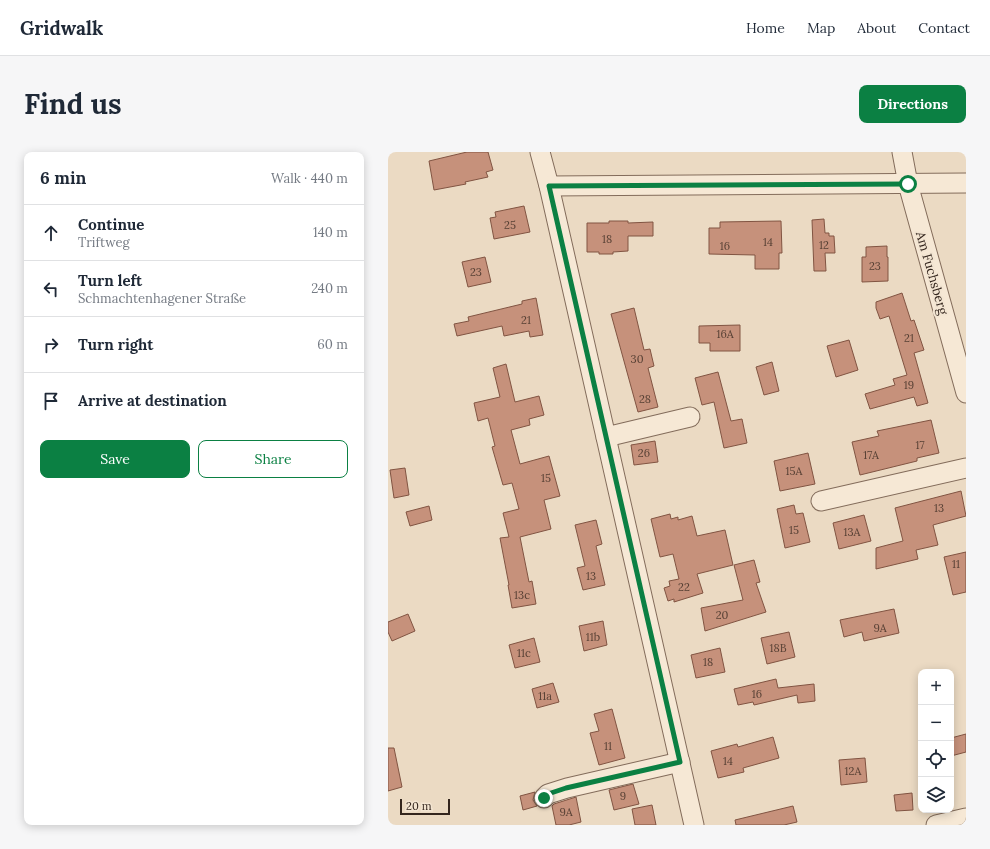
<!DOCTYPE html>
<html lang="en">
<head>
<meta charset="utf-8">
<style>
	body { margin:0; font-family:Lora,serif; background:#f6f6f7; color:#1f2937 }
	.controls { position:absolute; right:12px; bottom:12px; display:grid; overflow:hidden; border-radius:8px; box-shadow:0 2px 10px #0003 }
	.controls button { width:36px; height:36px; display:grid; place-items:center; padding:0; border:0; border-bottom:1px solid #e0e1e3; background:#fff; color:#1f2937; font:20px sans-serif }
	.scale { position:absolute; left:12px; bottom:10px; width:50px; box-sizing:border-box; padding-left:4px; border:2px solid #34261e; border-top:0; font-size:11px; line-height:14px; white-space:nowrap; color:#34261e; -webkit-text-stroke:3px #f3e5d2; paint-order:stroke }
	.stop { position:absolute; width:12px; height:12px; margin:-9px; border:3px solid #0b8043; border-radius:50%; background:#fff }
	.stop.end { background:#0b8043; border-color:#fff; box-shadow:0 1px 4px #0008 }
	.list { margin:0; padding:0; list-style:none }
	h2 { display:flex; justify-content:space-between; align-items:center; height:52px; margin:0; padding:0 16px; font-size:17px }
	h2 small { font-size:13px; font-weight:400; color:#747a83 }
	.list li { display:grid; grid-template-columns:26px 1fr auto; gap:12px; align-items:center; box-sizing:border-box; height:56px; padding:0 16px; border-top:1px solid #e0e1e3 }
	.list b { display:block; font-size:15px; white-space:nowrap }
	.list p { margin:0; font-size:13px; white-space:nowrap; color:#747a83 }
	.list em { font-size:13px; font-style:normal; color:#747a83 }
	.actions { display:flex; gap:8px; padding:12px 16px }
	.actions a { flex:1; padding:9px 0; border:1px solid #0b8043; border-radius:8px; text-align:center; font-size:14px; color:#0b8043 }
	.actions .main { background:#0b8043; color:#fff }
	.icon { flex:none; width:22px; height:22px; fill:none; stroke:currentColor; stroke-width:2; stroke-linecap:round; stroke-linejoin:round }
	.map { position:relative; flex:none; width:578px; height:673px; overflow:hidden; border-radius:8px }
	header { display:flex; align-items:center; gap:24px; box-sizing:border-box; height:56px; padding:0 20px; background:#fff; border-bottom:1px solid #e0e1e3 }
	header strong { font-size:19px }
	nav { display:flex; gap:22px; margin-inline-start:auto; font-size:14px }
	.intro { display:flex; align-items:center; justify-content:space-between; box-sizing:border-box; height:96px; padding:0 24px }
	h1 { margin:0; font-size:28px }
	.button { padding:10px 18px; border-radius:8px; background:#0b8043; color:#fff; font-size:14px; font-weight:700 }
	main { display:flex; gap:24px; padding:0 24px }
	aside { flex:1; background:#fff; border-radius:8px; box-shadow:0 2px 10px #0003 }
	.map>svg:first-child { display:block }
	.building { fill:#c6917b; stroke:#815442 }
	.lines { fill:none; stroke-linecap:round; stroke-linejoin:round }
	.minor-casing { stroke:#836c5b; stroke-width:21 }
	.minor { stroke:#f6e8d5; stroke-width:19 }
	.route { stroke:#0b8043; stroke-width:5 }
	.labels { text-anchor:middle; dominant-baseline:central; stroke-width:4; stroke-linejoin:round; paint-order:stroke }
	.number-label { font-size:11px; fill:#584135 }
	.street-label { font-size:13px; fill:#34261e; stroke:#f3e5d2 }
</style>
</head>
<body>
<header>
<strong>Gridwalk</strong>
<nav><a>Home</a><a>Map</a><a>About</a><a>Contact</a></nav>
</header>
<div class="intro"><h1>Find us</h1><a class="button">Directions</a></div>
<main>
<aside>
<h2>6 min<small>Walk · 440 m</small></h2>
<ul class="list">
<li><svg class="icon" aria-label="ahead" viewBox="0 0 24 24"><path d="M12 20V5M6 11l6-6 6 6"/></svg><div><b>Continue</b><p>Triftweg</p></div><em>140 m</em></li>
<li><svg class="icon" aria-label="left" viewBox="0 0 24 24"><path d="M17 20v-9H6M10 6l-5 5 5 5"/></svg><div><b>Turn left</b><p>Schmachtenhagener Straße</p></div><em>240 m</em></li>
<li><svg class="icon" aria-label="right" viewBox="0 0 24 24"><path d="M7 20v-9h11M14 6l5 5-5 5"/></svg><div><b>Turn right</b></div><em>60 m</em></li>
<li><svg class="icon" aria-label="arrive" viewBox="0 0 24 24"><path d="M6 21V4h12l-3 4 3 4H6"/></svg><div><b>Arrive at destination</b></div></li>
</ul>
<div class="actions"><a class="main">Save</a><a>Share</a></div>
</aside>
<div class="map">
<svg width="578" height="673" viewBox="0 0 578 673">
	<rect width="100%" height="100%" fill="#ebdac3"/>
	<!-- building -->
	<g class="building">
		<path d="M79 0H100L105 18 98 20 100 25 77 30 78 32 46 38 41 9Z"/>
		<path d="M136 54 142 80 106 87 102 66 108 65 107 60Z"/>
		<path d="M436 67 437 81H441V84H446L447 101H437L438 119H426L424 68Z"/>
		<path d="M221 69H240V71L265 70V84H240V99L225 100V102H211V100H199V71H221Z"/>
		<path d="M393 69 394 101H391V117H367V103L321 102V76H332V70Z"/>
		<path d="M499 94V105H500V129L474 130V105H478V95Z"/>
		<path d="M97 105 103 130 80 135 74 110Z"/>
		<path d="M514 141 523 169 526 168 536 198 526 201 540 251 529 254 526 245 482 257 477 242 507 233 505 227 519 223 501 164 492 167 488 156V150Z"/>
		<path d="M148 146 155 183 142 185 141 179 116 184 114 174 69 184 66 172 81 169 80 165 134 152V149Z"/>
		<path d="M246 156 256 198 262 197 266 214 260 216 270 255 250 260 223 162Z"/>
		<path d="M352 173V199H322V191H311V174Z"/>
		<path d="M461 188 470 218 448 225 439 194Z"/>
		<path d="M384 210 391 239 376 243 368 215Z"/>
		<path d="M118 212 127 250 151 244 156 263 141 267 142 273 123 278 132 312 161 304 172 344 156 348 163 377 132 385 141 430 144 429 148 452 124 456 120 433H121L112 386 121 385 115 361 131 357 124 331 115 333 104 295 107 294 100 266 90 269 86 251 112 245 105 216Z"/>
		<path d="M330 220 343 269 354 267 359 291 336 296 326 250 314 253 307 226Z"/>
		<path d="M543 268 551 301 529 306V309L472 323 464 290 491 284 489 279Z"/>
		<path d="M267 289 270 310 246 313 243 293Z"/>
		<path d="M420 301 427 332 392 339 386 309Z"/>
		<path d="M17 316 21 343 6 346 2 318Z"/>
		<path d="M573 339 578 364 545 373 550 393 528 398 530 407 488 417V396L515 389 507 356Z"/>
		<path d="M406 353 408 362 415 361 422 390 397 396 389 357Z"/>
		<path d="M41 354 44 368 22 374 18 360Z"/>
		<path d="M282 362 283 367 290 365V368L304 364 309 384 337 378 345 413 309 422 315 441 286 450V447L280 449 276 436 282 434 281 429 291 427 285 402 272 405 263 367Z"/>
		<path d="M476 363 483 389 451 397 445 371Z"/>
		<path d="M208 368 214 392 208 394 217 433 195 438 189 416 197 414 187 373Z"/>
		<path d="M578 400V440L565 443 556 405Z"/>
		<path d="M366 408 372 430 368 431 378 460 317 479 313 456 355 448 346 413Z"/>
		<path d="M506 457 511 481 476 489 474 480 456 485 452 468Z"/>
		<path d="M20 462 27 479 4 489 0 480V470Z"/>
		<path d="M215 469 219 493 196 499 191 474Z"/>
		<path d="M401 480 407 505 379 512 373 486Z"/>
		<path d="M146 486 152 510 127 516 121 493Z"/>
		<path d="M332 496 337 520 308 526 303 503Z"/>
		<path d="M388 527 390 536 426 532 427 549 410 551 409 543 366 553 365 550 350 553 346 537Z"/>
		<path d="M165 531 171 550 149 556 144 537Z"/>
		<path d="M224 557 237 606 211 613 202 581 211 579 206 562Z"/>
		<path d="M578 582V600L563 604V586Z"/>
		<path d="M385 585 391 606 355 616 356 620 330 626 323 599 349 592 350 595Z"/>
		<path d="M0 596H6L14 635 0 639Z"/>
		<path d="M477 606 479 630 453 633 451 608Z"/>
		<path d="M245 632 251 652 226 658 221 638Z"/>
		<path d="M147 640 145 648 149 654 135 658 132 644Z"/>
		<path d="M524 641 525 658 508 659 506 643Z"/>
		<path d="M188 645 193 670 181 673H168L164 654 166 652Z"/>
		<path d="M264 653 268 673H247L244 657Z"/>
		<path d="M405 654 409 670 396 673H348L347 668Z"/>
	</g>
	<g class="lines">
		<defs>
			<g id="minor">
				<path d="M152 0 161 34 306 673"/>
				<path d="M514 0 520 32 578 241"/>
				<path d="M161 34 578 31"/>
				<path d="M218 285 302 265"/>
				<path d="M433 349 578 316"/>
				<path d="M156 646 160 642 179 636 292 610"/>
				<path d="M548 673 578 666"/>
			</g>
		</defs>
		<!-- minor casing -->
		<use href="#minor" class="minor-casing"/>
		<!-- minor -->
		<use href="#minor" class="minor"/>
	</g>
	<g class="lines">
		<!-- route -->
		<path class="route" d="M156 646 160 642 178 636 292 610 161 34 520 32"/>
	</g>
	<g class="labels">
		<!-- number labels -->
		<g class="number-label">
			<text x="122" y="73">25</text>
			<text x="219" y="87">18</text>
			<text x="380" y="90">14</text>
			<text x="436" y="93">12</text>
			<text x="337" y="94">16</text>
			<text x="487" y="114">23</text>
			<text x="88" y="120">23</text>
			<text x="138" y="168">21</text>
			<text x="337" y="182">16A</text>
			<text x="521" y="186">21</text>
			<text x="249" y="207">30</text>
			<text x="521" y="233">19</text>
			<text x="257" y="247">28</text>
			<text x="532" y="293">17</text>
			<text x="256" y="301">26</text>
			<text x="483" y="303">17A</text>
			<text x="406" y="319">15A</text>
			<text x="158" y="326">15</text>
			<text x="551" y="356">13</text>
			<text x="406" y="378">15</text>
			<text x="464" y="380">13A</text>
			<text x="568" y="412">11</text>
			<text x="203" y="424">13</text>
			<text x="296" y="435">22</text>
			<text x="134" y="443">13c</text>
			<text x="334" y="463">20</text>
			<text x="492" y="476">9A</text>
			<text x="205" y="485">11b</text>
			<text x="390" y="496">18B</text>
			<text x="136" y="501">11c</text>
			<text x="320" y="510">18</text>
			<text x="369" y="542">16</text>
			<text x="157" y="544">11a</text>
			<text x="220" y="594">11</text>
			<text x="340" y="609">14</text>
			<text x="465" y="619">12A</text>
			<text x="235" y="644">9</text>
			<text x="178" y="660">9A</text>
		</g>
		<!-- street labels -->
		<g class="street-label">
			<text transform="translate(544 121) rotate(74)">Am Fuchsberg</text>
		</g>
	</g>
</svg>
<div class="controls">
<button>+</button>
<button>−</button>
<button><svg class="icon" aria-label="locate" viewBox="0 0 24 24"><circle cx="12" cy="12" r="6"/><path d="M12 2v4M12 18v4M2 12h4M18 12h4"/></svg></button>
<button><svg class="icon" aria-label="layers" viewBox="0 0 24 24"><path d="M12 4l9 5-9 5-9-5zM3 14l9 5 9-5"/></svg></button>
</div>
<div class="scale">20 m</div>
<div class="stop" style="left:520px;top:32px"></div>
<div class="stop end" style="left:156px;top:646px"></div>
</div>
</main>
</body>
</html>
